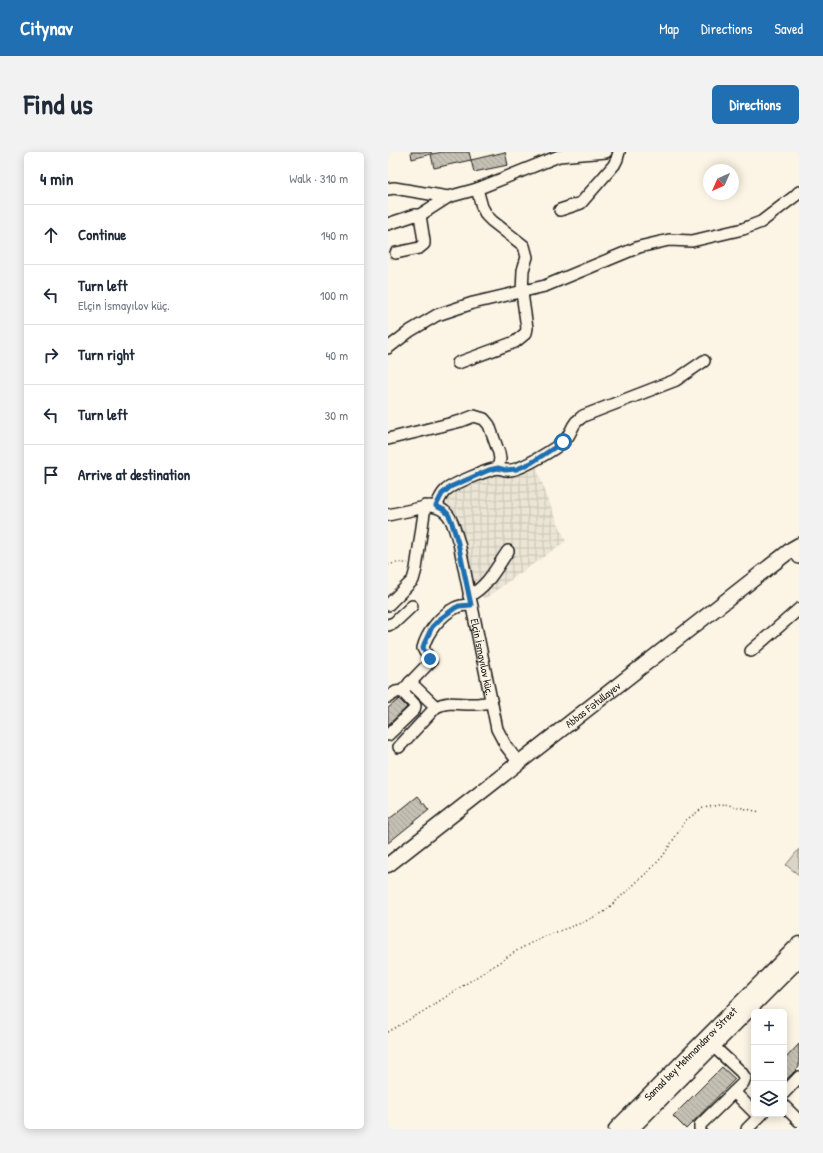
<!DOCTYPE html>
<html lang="en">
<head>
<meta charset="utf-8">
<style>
	body { margin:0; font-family:"Patrick Hand",sans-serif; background:#f2f2f3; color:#1f2937 }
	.controls { position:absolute; right:12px; bottom:12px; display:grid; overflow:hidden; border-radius:6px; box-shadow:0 2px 10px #0003 }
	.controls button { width:36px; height:36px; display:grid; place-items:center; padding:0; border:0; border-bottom:1px solid #e0e1e3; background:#fff; color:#1f2937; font:20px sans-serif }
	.compass { position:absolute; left:315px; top:12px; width:36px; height:36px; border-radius:50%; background:#fff; box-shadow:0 2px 10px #0003; rotate:225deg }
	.stop { position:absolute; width:12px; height:12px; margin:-9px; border:3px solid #1f6fb2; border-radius:50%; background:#fff }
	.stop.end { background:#1f6fb2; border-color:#fff; box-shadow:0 1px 4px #0008 }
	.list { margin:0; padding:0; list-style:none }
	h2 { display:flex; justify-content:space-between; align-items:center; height:52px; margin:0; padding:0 16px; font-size:17px }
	h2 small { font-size:13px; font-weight:400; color:#747a83 }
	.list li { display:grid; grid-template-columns:26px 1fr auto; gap:12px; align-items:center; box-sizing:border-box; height:60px; padding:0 16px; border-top:1px solid #e0e1e3 }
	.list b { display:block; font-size:15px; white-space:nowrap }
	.list p { margin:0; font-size:13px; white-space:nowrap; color:#747a83 }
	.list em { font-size:13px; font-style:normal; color:#747a83 }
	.icon { flex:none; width:22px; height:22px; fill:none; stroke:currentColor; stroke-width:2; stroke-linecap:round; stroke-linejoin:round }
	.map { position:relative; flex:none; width:411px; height:977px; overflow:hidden; border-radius:6px }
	header { display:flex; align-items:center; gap:24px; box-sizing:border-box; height:56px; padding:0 20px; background:#1f6fb2; color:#fff }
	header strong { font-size:19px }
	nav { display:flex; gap:22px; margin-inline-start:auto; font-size:14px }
	.intro { display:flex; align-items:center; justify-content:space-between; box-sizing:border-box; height:96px; padding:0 24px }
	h1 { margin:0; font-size:28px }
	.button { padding:10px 18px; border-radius:6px; background:#1f6fb2; color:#fff; font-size:14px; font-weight:700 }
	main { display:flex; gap:24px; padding:0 24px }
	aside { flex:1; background:#fff; border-radius:6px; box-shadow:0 2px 10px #0003 }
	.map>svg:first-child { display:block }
	.industrial { fill:url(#industrial-grid) }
	.grass { fill:#dbd5c8; stroke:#7c7872 }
	.building { fill:url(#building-back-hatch); stroke:#1c1c1c }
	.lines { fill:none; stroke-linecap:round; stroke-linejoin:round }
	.minor-casing { stroke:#1c1c1c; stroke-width:14 }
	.major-casing { stroke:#1c1c1c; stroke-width:17 }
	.path { stroke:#1c1c1c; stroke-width:1.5; stroke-dasharray:1 3; stroke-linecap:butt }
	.minor { stroke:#fcf5e5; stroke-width:11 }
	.major { stroke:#fcf5e5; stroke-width:14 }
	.route { stroke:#1f6fb2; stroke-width:5 }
	.labels { text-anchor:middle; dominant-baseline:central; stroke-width:3; stroke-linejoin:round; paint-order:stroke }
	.street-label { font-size:11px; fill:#1c1c1c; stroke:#fcf5e5 }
</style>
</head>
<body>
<header>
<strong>Citynav</strong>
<nav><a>Map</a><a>Directions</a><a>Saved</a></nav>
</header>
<div class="intro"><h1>Find us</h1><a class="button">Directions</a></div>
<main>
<aside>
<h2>4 min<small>Walk · 310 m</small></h2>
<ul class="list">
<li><svg class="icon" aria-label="ahead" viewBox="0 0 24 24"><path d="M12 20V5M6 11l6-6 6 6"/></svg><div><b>Continue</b></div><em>140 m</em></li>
<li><svg class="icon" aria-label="left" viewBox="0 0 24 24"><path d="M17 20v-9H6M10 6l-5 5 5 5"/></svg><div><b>Turn left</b><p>Elçin İsmayılov küç.</p></div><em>100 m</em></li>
<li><svg class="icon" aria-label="right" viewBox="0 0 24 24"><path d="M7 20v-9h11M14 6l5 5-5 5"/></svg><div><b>Turn right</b></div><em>40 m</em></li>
<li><svg class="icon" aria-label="left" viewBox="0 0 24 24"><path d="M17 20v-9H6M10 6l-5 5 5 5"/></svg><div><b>Turn left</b></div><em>30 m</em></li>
<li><svg class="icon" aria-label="arrive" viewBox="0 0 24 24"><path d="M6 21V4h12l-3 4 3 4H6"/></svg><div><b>Arrive at destination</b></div></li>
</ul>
</aside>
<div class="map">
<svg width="411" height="977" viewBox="0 0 411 977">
	<defs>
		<pattern id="industrial-grid" width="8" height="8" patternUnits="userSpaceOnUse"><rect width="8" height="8" fill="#ebe5d6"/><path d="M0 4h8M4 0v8" fill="none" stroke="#c9c4b7"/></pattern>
		<pattern id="building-back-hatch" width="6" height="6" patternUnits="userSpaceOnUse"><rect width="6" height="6" fill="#c4c0b3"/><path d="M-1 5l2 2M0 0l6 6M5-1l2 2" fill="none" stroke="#a8a499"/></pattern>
	</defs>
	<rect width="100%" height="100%" fill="#fcf5e5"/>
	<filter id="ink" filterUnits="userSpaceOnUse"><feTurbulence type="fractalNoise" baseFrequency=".025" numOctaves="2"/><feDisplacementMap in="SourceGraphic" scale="8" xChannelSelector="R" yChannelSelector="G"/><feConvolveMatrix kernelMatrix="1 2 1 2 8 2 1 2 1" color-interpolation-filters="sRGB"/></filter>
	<g filter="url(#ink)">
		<!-- industrial -->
		<path class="industrial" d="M148 314 162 352 178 389 96 447 82 430 68 369 57 345 87 327 108 322 129 324Z"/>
		<!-- grass -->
		<path class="grass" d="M411 697V723L398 713Z"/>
		<!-- building -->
		<g class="building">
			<path d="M23 0H43L44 2 55 0H81L83 8 46 16 43 2 24 7Z"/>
			<path d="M117 0 120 13 86 20 83 8Z"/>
			<path d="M11 547 19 555 0 573V556Z"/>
			<path d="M30 644 41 658 0 691V668Z"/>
			<path d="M411 892V915L396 930V908Z"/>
			<path d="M334 915 347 927 298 977 285 964Z"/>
		</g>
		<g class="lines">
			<defs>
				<g id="minor">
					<path d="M0 37 6 36 60 45 89 37 171 4 218 0"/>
					<path d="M172 58 193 51 226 13 229 7 231 0"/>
					<path d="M0 72 27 63H32L60 45"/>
					<path d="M8 101 31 96 36 92V89L32 63"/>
					<path d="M0 196 22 179 49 163 85 151 157 134 251 95 281 88 304 89 355 77 373 70 407 44 411 40"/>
					<path d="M70 211 127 190 138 181 139 176 134 141 135 118 139 105 136 94 104 69 99 64 94 55 89 37"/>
					<path d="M0 287 73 269 86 264 96 267 101 273 111 301 112 307 110 316C99 318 66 331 58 338 53 342 51 349 48 354"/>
					<path d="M110 316C114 317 118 319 122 318 133 318 169 296 177 288 183 282 183 276 188 270 190 268 193 266 195 264L288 228 316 209"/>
					<path id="s1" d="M0 363 42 354C64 356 65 374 71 391L109 577 118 594 131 611"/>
					<path d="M404 397 411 406"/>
					<path d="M81 444C100 434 108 416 120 399"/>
					<path d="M0 453 25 428 28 417 37 354"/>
					<path d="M0 473 6 471 24 454"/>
					<path d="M363 499 411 457"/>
					<path d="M22 530 48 555"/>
					<path d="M0 545 8 540 14 539 43 509 37 500 35 496C39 480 53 463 67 456 72 453 78 453 83 453"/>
					<path d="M0 583 26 558 27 554 26 552 14 539"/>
					<path d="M11 595 48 555C61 548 73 553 87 552 92 552 97 551 103 550"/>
					<path d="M346 940 366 960"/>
					<path d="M396 941 411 925"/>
					<path d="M396 954 411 969"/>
					<path d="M312 977V973L355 931 357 926 353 920 325 894"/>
					<path d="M359 977 374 962"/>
				</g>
				<g id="major">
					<path id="s2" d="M0 713 404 397 411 393"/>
					<path id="s3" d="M228 977 411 792"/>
					<path d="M243 977 411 807"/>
				</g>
			</defs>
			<!-- minor casing -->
			<use href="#minor" class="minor-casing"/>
			<!-- major casing -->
			<use href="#major" class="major-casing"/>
			<!-- path -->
			<g class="path">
				<path d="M0 413 7 411H20"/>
				<path d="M0 880 36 859 130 798 152 786 196 770 216 760 264 716 275 704 298 668 315 656 336 652 372 660"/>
			</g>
			<!-- minor -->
			<use href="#minor" class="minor"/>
			<!-- major -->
			<use href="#major" class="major"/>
		</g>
	</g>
	<g class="lines" filter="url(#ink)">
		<!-- route -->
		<path class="route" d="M42 507 37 500 35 496 36 492 44 475 52 467 67 456 71 454 83 453 70 391 63 368 60 362 56 358 48 354 54 342 62 335 101 318 110 316 117 318 129 317 143 311 175 290"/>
	</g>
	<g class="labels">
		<!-- street labels -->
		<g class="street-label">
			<text stroke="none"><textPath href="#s1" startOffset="210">Elçin İsmayılov küç.</textPath></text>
			<text stroke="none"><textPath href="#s2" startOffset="260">Abbas Fətullayev</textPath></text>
			<text stroke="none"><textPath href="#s3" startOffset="106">Samad bey Mehmandarov Street</textPath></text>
		</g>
	</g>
</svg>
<div class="controls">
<button>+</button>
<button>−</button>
<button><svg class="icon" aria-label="layers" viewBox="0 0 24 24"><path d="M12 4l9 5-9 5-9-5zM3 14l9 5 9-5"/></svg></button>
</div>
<svg class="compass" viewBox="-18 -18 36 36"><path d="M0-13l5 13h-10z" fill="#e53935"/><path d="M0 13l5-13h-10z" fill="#747a83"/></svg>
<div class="stop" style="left:175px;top:290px"></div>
<div class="stop end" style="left:42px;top:507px"></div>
</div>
</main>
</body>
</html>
